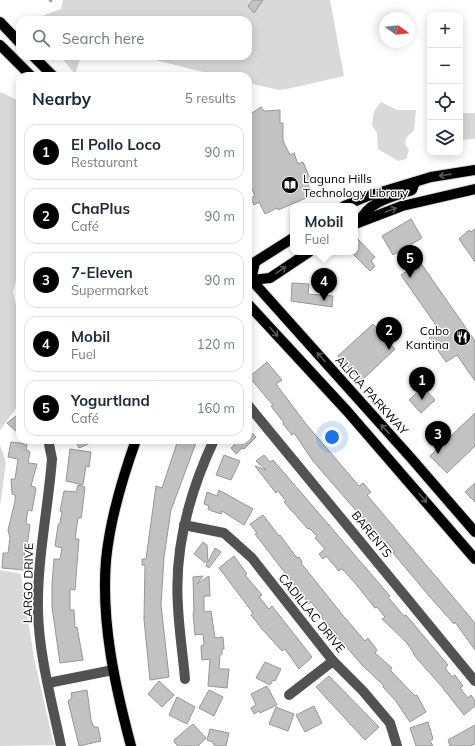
<!DOCTYPE html>
<html lang="en">
<head>
<meta charset="utf-8">
<style>
	body { margin:0; font-family:Mulish,sans-serif; background:#f6f6f7; color:#1f2937 }
	.controls { position:absolute; right:12px; top:12px; display:grid; overflow:hidden; border-radius:8px; box-shadow:0 2px 10px #0003 }
	.controls button { width:36px; height:36px; display:grid; place-items:center; padding:0; border:0; border-bottom:1px solid #e0e1e3; background:#fff; color:#1f2937; font:20px sans-serif }
	.compass { position:absolute; left:379px; top:12px; width:36px; height:36px; border-radius:50%; background:#fff; box-shadow:0 2px 10px #0003; rotate:105deg }
	.you { position:absolute; left:332px; top:437px; width:14px; height:14px; margin:-10px; border:3px solid #fff; border-radius:50%; background:#1a73e8; box-shadow:0 0 0 6px #1a73e833 }
	.badge { display:grid; place-items:center; width:26px; height:26px; border-radius:50%; background:#000; color:#fff; font-size:13px; font-weight:700 }
	.pin { position:absolute; translate:-50% -33px; filter:drop-shadow(0 1px 2px #0008) }
	.pin::after { content:''; position:absolute; top:21px; width:14px; height:12px; background:inherit; clip-path:polygon(0 0,100% 0,50% 100%) }
	.popup { position:absolute; left:290px; top:203px; width:68px; height:52px; box-sizing:border-box; display:grid; place-content:center; border-radius:8px; background:#fff; filter:drop-shadow(0 1px 3px #0005); font-size:13px; white-space:nowrap; color:#747a83 }
	.popup b { font-size:15px; color:#1f2937 }
	.popup::after { content:''; position:absolute; left:50%; top:100%; margin-left:-8px; border:8px solid transparent; border-top-color:#fff }
	.list { margin:0; padding:0; list-style:none }
	h2 { display:flex; justify-content:space-between; align-items:center; height:52px; margin:0; padding:0 16px; font-size:17px }
	h2 small { font-size:13px; font-weight:400; color:#747a83 }
	.list li { display:grid; grid-template-columns:26px 1fr auto; gap:12px; align-items:center; box-sizing:border-box; height:56px; margin:0 8px 8px; padding:0 8px; border:1px solid #e0e1e3; border-radius:12px }
	.list b { display:block; font-size:15px; white-space:nowrap }
	.list p { margin:0; font-size:13px; white-space:nowrap; color:#747a83 }
	.list em { font-size:13px; font-style:normal; color:#747a83 }
	.icon { flex:none; width:22px; height:22px; fill:none; stroke:currentColor; stroke-width:2; stroke-linecap:round; stroke-linejoin:round }
	.map { position:relative; flex:none; width:475px; height:746px; overflow:hidden }
	.search { position:absolute; background:#fff; box-shadow:0 2px 10px #0003; left:16px; top:16px; width:236px; height:44px; display:flex; align-items:center; gap:10px; box-sizing:border-box; padding:0 14px; border-radius:12px; color:#747a83; font-size:15px }
	.panel { position:absolute; background:#fff; box-shadow:0 2px 10px #0003; left:16px; top:72px; width:236px; height:372px; border-radius:12px }
	.map>svg:first-child { display:block }
	.green { fill:#d9d9d9 }
	.lines { fill:none; stroke-linecap:round; stroke-linejoin:round }
	.stream { stroke:#a0a0a0; stroke-width:2.5 }
	.building { fill:#c2c2c2; stroke:#969696 }
	.major-casing { stroke:#dbdbdb; stroke-width:12 }
	.minor { stroke:#525252; stroke-width:10 }
	.major { stroke:#000; stroke-width:10 }
	.oneway { stroke:#595959 }
	.labels { text-anchor:middle; dominant-baseline:central; stroke-width:3; stroke-linejoin:round; paint-order:stroke }
	.poi-label { font-size:12px; fill:#000; stroke:#fff; text-anchor:start }
	.street-label { font-size:12px; fill:#000; stroke:#fff }
</style>
</head>
<body>
<div class="map">
<svg width="475" height="746" viewBox="0 0 475 746">
	<rect width="100%" height="100%" fill="#fff"/>
	<!-- green -->
	<g class="green">
		<path d="M63 0H330L344 76 287 89 279 90 248 83V76H219L139 56H248V20H31L61 9Z"/>
		<path d="M60 56H81L75 74Z"/>
		<path d="M0 92 20 101V266L13 292 20 323V403L0 430Z"/>
		<path d="M381 102 397 110H416L414 130 406 138 405 144 409 150 406 159 398 161 378 149 377 133 372 125 374 111Z"/>
		<path d="M460 113H475V139L460 140Z"/>
		<path d="M0 445 6 462 0 506Z"/>
		<path d="M0 570 21 574 34 658 54 745 0 746Z"/>
	</g>
	<g class="lines">
		<!-- stream -->
		<path class="stream" d="M50 0 51 1"/>
	</g>
	<!-- building -->
	<g class="building">
		<path d="M253 0H263L254 13 248 6Z"/>
		<path d="M261 107 264 111 280 110V123H283V141L290 155 294 153 298 164 303 162 312 183 308 184 313 195 278 210 277 208 265 214 259 202 254 205 251 198 255 196 248 180 251 178 248 172V112L252 113Z"/>
		<path d="M411 219 422 238 393 255 382 236Z"/>
		<path d="M475 229V262L459 239 469 230 471 232Z"/>
		<path d="M355 236 375 257 371 261 375 266 370 271 351 252H355Z"/>
		<path d="M420 262 475 341V381L457 355 446 362 429 338 440 331 401 275Z"/>
		<path d="M292 283 309 284 308 294 333 296 332 307 291 301Z"/>
		<path d="M373 324 395 349 361 381 338 356Z"/>
		<path d="M267 362 282 380 276 384 306 424 359 486 363 483 371 492 367 495 475 623V650L455 622 454 624 430 597 393 553 395 552 387 542 385 544 313 461 294 433 292 435 283 424 284 423 271 406 273 405 249 377Z"/>
		<path d="M423 387 435 400 421 413 409 400Z"/>
		<path d="M20 413V435L7 423Z"/>
		<path d="M475 413V446L447 473 430 456Z"/>
		<path d="M248 429 256 437 244 449 242 448 236 454 231 448 239 440H248Z"/>
		<path d="M75 440H97L79 448Z"/>
		<path d="M178 440H197L171 510 164 557 161 605 169 677 150 680 144 619 145 565H142V559H146L156 486 162 488Z"/>
		<path d="M11 442 27 444 26 449 30 452 28 463 37 464 31 486 35 487 36 489 32 511 28 510 26 522 27 524 30 525 27 546H25L24 570 2 568 3 553H8L10 538 8 530 15 501V495L12 494 11 479H15L18 459 8 457Z"/>
		<path d="M70 449 91 452 89 467 86 466 83 485 66 481Z"/>
		<path d="M224 455 240 461 231 480 216 475Z"/>
		<path d="M264 455 270 462 273 460 390 596 388 597 404 616 406 615 448 665 445 668 452 677 455 675 463 686 460 688 468 698 471 695 475 701V706L464 715 442 687 413 654 414 653 406 642 382 619 385 617 377 607 375 608 355 583 343 570 341 569 339 571 326 556 323 559 319 554 325 549 315 538 317 536 309 528 308 529 284 502 286 501 278 491 276 493 255 466 266 470 256 461Z"/>
		<path d="M475 483V502L465 492Z"/>
		<path d="M78 485 85 487 82 512 81 518H78L75 539H79L75 590 70 589V610H74L75 628 77 627 83 660 60 663 52 607V584L54 559H60L62 548 55 546 58 525 60 523 62 512 60 511 64 491 76 492Z"/>
		<path d="M219 490 253 509 244 525 222 511 221 514 212 511 208 509 209 506 204 504 207 492 217 496Z"/>
		<path d="M263 515 279 536 280 535 297 558 299 557 302 562 301 563 345 618 365 641 368 638 377 650 375 653 392 668 390 669 392 672 415 696 417 695 426 712 410 722 395 700 383 687 384 686 362 665 336 635 337 634 321 617 323 616 311 602 309 604 255 534 257 533 250 524Z"/>
		<path d="M203 542 207 545 208 562 215 548 221 552 209 568 206 566 207 564 194 554Z"/>
		<path d="M234 556 247 574 245 575 262 595 259 597 269 609 272 606 312 657 299 669 285 649 282 651 262 629 251 615 253 613 219 568Z"/>
		<path d="M203 576 197 584 209 576 210 596H204V612L211 611 215 638 223 637 224 649H222V654L220 655 219 669H229L227 688 208 686 210 659 202 660 201 649V646L204 645 203 634 195 635 193 613H194L193 577Z"/>
		<path d="M265 662 281 669 275 681 273 680 270 685 256 678Z"/>
		<path d="M329 676 379 727 365 740 316 687Z"/>
		<path d="M159 681 174 695 162 707 148 694Z"/>
		<path d="M267 686 277 705 260 713 259 711 254 714 251 708 256 705 251 694Z"/>
		<path d="M87 690 91 720 94 727H98L101 741 79 746 68 701 72 698 71 693Z"/>
		<path d="M209 690 223 697 214 716 199 708Z"/>
		<path d="M177 697 195 707 187 724 169 715Z"/>
		<path d="M314 706 322 723 305 732 296 715Z"/>
		<path d="M276 707 294 714 288 731 269 724Z"/>
		<path d="M428 722 433 739 430 741 433 746H416L410 728Z"/>
		<path d="M193 724 206 738 198 746H178L174 742 175 739Z"/>
		<path d="M475 725V744L470 746H450L448 740Z"/>
		<path d="M210 729 229 733 226 746H216L213 744V742L207 740Z"/>
	</g>
	<g class="lines">
		<defs>
			<g id="major">
				<path d="M0 22 20 43"/>
				<path d="M0 45 31 76"/>
				<path d="M33 56 53 76"/>
				<path d="M344 206 368 196 431 177 475 170"/>
				<path d="M360 221C369 201 392 197 412 190L415 182"/>
				<path d="M355 224 402 206 475 189"/>
				<path d="M248 276 411 458 475 532"/>
				<path d="M251 280 255 262 293 238"/>
				<path d="M248 282 251 280 270 278 309 252"/>
				<path d="M248 304 347 411 475 559"/>
				<path d="M131 746C115 686 101 623 106 560 110 519 122 479 136 440"/>
			</g>
		</defs>
		<!-- major casing -->
		<use href="#major" class="major-casing"/>
		<!-- minor -->
		<g class="minor">
			<path d="M248 405 475 681"/>
			<path d="M49 444 52 459C48 510 37 559 38 611 39 656 52 702 61 746"/>
			<path d="M184 525 224 533 252 558 333 661 363 691 390 723 397 746"/>
			<path d="M185 679C183 655 179 630 178 606 174 549 190 491 214 440"/>
			<path d="M48 683 113 670"/>
			<path d="M289 695 333 661"/>
		</g>
		<!-- major -->
		<use href="#major" class="major"/>
	</g>
	<!-- one-way arrows -->
	<defs><path id="oneway-shaft" d="M-6 0H5M1.5-3L5.5 0L1.5 3" fill="none" stroke-width="1.6" stroke-linecap="round" stroke-linejoin="round"/></defs>
	<g class="oneway">
		<use href="#oneway-shaft" transform="translate(445 175) rotate(172)"/>
		<use href="#oneway-shaft" transform="translate(391 210) rotate(-20)"/>
		<use href="#oneway-shaft" transform="translate(281 270) rotate(-34)"/>
		<use href="#oneway-shaft" transform="translate(274 332) rotate(48)"/>
		<use href="#oneway-shaft" transform="translate(321 357) rotate(-132)"/>
		<use href="#oneway-shaft" transform="translate(385 429) rotate(-132)"/>
		<use href="#oneway-shaft" transform="translate(423 498) rotate(49)"/>
	</g>
	<!-- icons -->
	<defs>
		<symbol id="library-disc" viewBox="-11 -11 22 22"><circle r="9.5" fill="#000" stroke="#fff"/><path d="M-6-4Q-3-5.5-.7-3.5V5Q-3 3-6 4ZM6-4Q3-5.5 .7-3.5V5Q3 3 6 4Z" fill="#fff"/></symbol>
		<symbol id="restaurant-disc" viewBox="-11 -11 22 22"><circle r="9.5" fill="#000" stroke="#fff"/><path d="M-5-6h1v4h1v-4h1v4h1v-4h1v5L-1.5 .5V6h-2V.5L-5-1ZM5-6V6H3V1.5H1.5Q1.5-4 5-6Z" fill="#fff"/></symbol>
	</defs>
	<g fill-rule="evenodd">
		<use href="#library-disc" x="280" y="175" width="20" height="20"/>
		<use href="#restaurant-disc" x="452" y="327" width="20" height="20"/>
	</g>
	<g class="labels">
		<!-- poi labels -->
		<g class="poi-label">
			<text x="303" y="178">Laguna Hills<tspan x="303" dy="14">Technology Library</tspan></text>
			<text x="449" y="330" text-anchor="end">Cabo<tspan x="449" dy="14">Kantina</tspan></text>
		</g>
		<!-- street labels -->
		<g class="street-label">
			<text transform="translate(372 395) rotate(48)">ALICIA PARKWAY</text>
			<text transform="translate(372 534) rotate(51)">BARENTS</text>
			<text transform="translate(28 583) rotate(-89)">LARGO DRIVE</text>
			<text transform="translate(312 613) rotate(51)">CADILLAC DRIVE</text>
		</g>
	</g>
</svg>
<div class="controls">
<button>+</button>
<button>−</button>
<button><svg class="icon" aria-label="locate" viewBox="0 0 24 24"><circle cx="12" cy="12" r="6"/><path d="M12 2v4M12 18v4M2 12h4M18 12h4"/></svg></button>
<button><svg class="icon" aria-label="layers" viewBox="0 0 24 24"><path d="M12 4l9 5-9 5-9-5zM3 14l9 5 9-5"/></svg></button>
</div>
<svg class="compass" viewBox="-18 -18 36 36"><path d="M0-13l5 13h-10z" fill="#e53935"/><path d="M0 13l5-13h-10z" fill="#747a83"/></svg>
<div class="you"></div>
<div class="pin badge" style="left:422px;top:400px">1</div>
<div class="pin badge" style="left:389px;top:350px">2</div>
<div class="pin badge" style="left:438px;top:454px">3</div>
<div class="pin badge" style="left:324px;top:301px">4</div>
<div class="popup"><b>Mobil</b>Fuel</div>
<div class="pin badge" style="left:410px;top:278px">5</div>
<div class="search"><svg class="icon" aria-label="search" viewBox="0 0 24 24"><circle cx="10" cy="10" r="6"/><path d="M15 15l6 6"/></svg>Search here</div>
<section class="panel">
<h2>Nearby<small>5 results</small></h2>
<ul class="list">
<li><span class="badge">1</span><div><b>El Pollo Loco</b><p>Restaurant</p></div><em>90 m</em></li>
<li><span class="badge">2</span><div><b>ChaPlus</b><p>Café</p></div><em>90 m</em></li>
<li><span class="badge">3</span><div><b>7-Eleven</b><p>Supermarket</p></div><em>90 m</em></li>
<li><span class="badge">4</span><div><b>Mobil</b><p>Fuel</p></div><em>120 m</em></li>
<li><span class="badge">5</span><div><b>Yogurtland</b><p>Café</p></div><em>160 m</em></li>
</ul>
</section>
</div>
</body>
</html>
